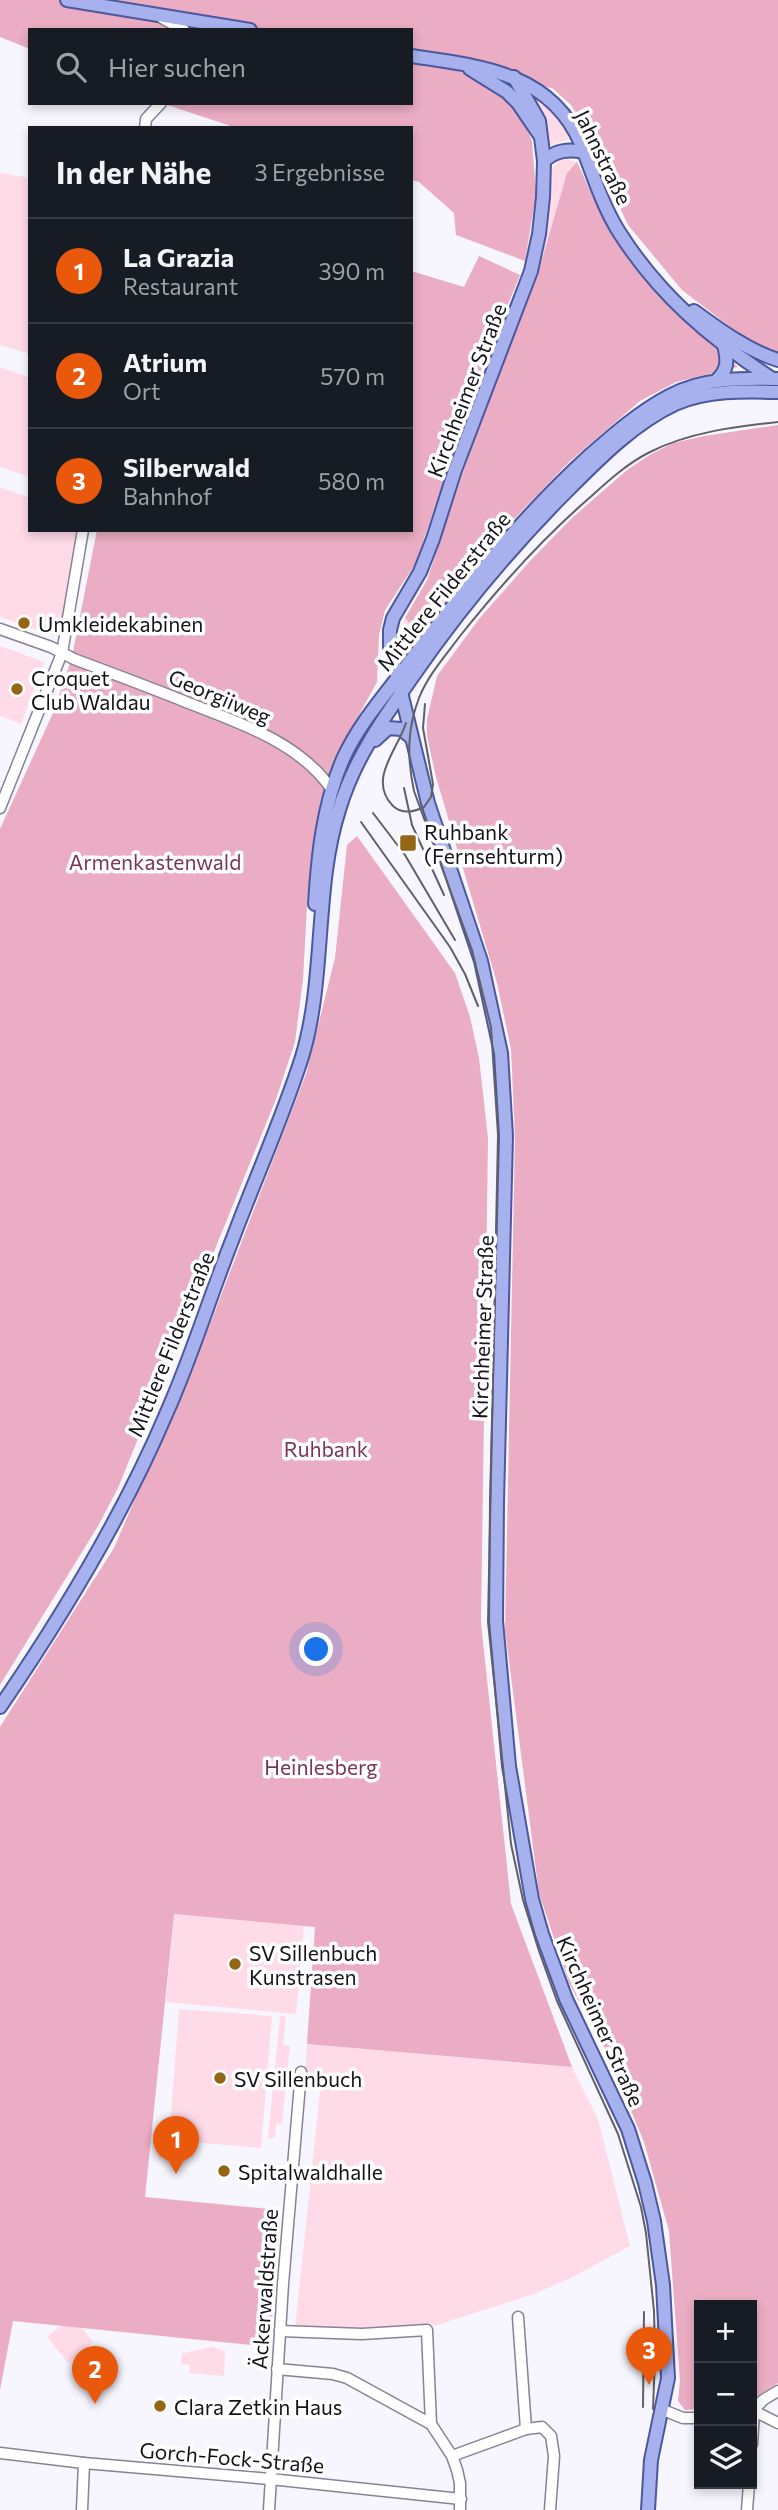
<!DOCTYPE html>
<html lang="de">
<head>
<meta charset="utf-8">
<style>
	body { margin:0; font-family:Commissioner,sans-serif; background:#242831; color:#f1f3f6 }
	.controls { position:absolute; right:21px; bottom:21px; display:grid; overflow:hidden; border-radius:0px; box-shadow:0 4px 10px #0003 }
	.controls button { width:63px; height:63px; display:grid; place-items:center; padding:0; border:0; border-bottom:2px solid #363941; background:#171b24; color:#f1f3f6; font:35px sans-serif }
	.you { position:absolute; left:317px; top:1650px; width:24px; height:24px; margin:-18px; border:5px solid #fff; border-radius:50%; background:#1a73e8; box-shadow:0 0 0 10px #1a73e833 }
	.badge { display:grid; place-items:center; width:46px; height:46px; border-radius:50%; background:#ea580c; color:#fff; font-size:23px; font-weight:700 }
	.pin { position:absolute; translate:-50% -58px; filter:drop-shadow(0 2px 4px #0008) }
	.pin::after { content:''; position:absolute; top:37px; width:24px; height:21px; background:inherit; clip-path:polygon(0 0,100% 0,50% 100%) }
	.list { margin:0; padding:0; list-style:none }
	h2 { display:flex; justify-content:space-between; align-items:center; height:91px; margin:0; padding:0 28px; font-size:30px }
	h2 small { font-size:23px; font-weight:400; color:#9ea1a6 }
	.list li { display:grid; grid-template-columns:46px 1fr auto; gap:21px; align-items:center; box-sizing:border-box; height:105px; padding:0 28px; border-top:2px solid #363941 }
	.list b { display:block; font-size:26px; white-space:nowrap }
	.list p { margin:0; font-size:23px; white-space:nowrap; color:#9ea1a6 }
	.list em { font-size:23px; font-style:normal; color:#9ea1a6 }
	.icon { flex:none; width:38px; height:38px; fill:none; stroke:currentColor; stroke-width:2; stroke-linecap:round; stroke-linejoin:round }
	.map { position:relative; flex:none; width:778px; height:2510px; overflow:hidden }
	.search { position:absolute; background:#171b24; box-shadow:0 4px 10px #0003; left:28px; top:28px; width:385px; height:77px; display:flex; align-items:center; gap:18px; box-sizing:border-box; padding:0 24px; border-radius:0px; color:#9ea1a6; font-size:26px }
	.panel { position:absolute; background:#171b24; box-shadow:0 4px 10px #0003; left:28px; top:126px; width:385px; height:406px; border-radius:0px }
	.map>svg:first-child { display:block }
	.green { fill:#ffdbe8 }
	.forest { fill:#eaadc4 }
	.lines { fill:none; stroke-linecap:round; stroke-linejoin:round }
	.minor-casing { stroke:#888295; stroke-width:13 }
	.major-casing { stroke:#4c589c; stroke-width:16 }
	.minor { stroke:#fff; stroke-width:10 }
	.major { stroke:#a6b1ee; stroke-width:12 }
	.tram { stroke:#626067; stroke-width:2 }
	.poi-dot { fill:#946614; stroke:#fff; stroke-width:2.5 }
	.labels { text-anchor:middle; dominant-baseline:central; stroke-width:7; stroke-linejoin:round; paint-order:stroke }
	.street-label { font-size:21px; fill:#151319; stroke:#fff }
	.poi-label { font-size:21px; fill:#151319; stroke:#fff; text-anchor:start }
	.park-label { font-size:21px; fill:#7c3454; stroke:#fff }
</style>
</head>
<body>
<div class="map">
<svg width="778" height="2510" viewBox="0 0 778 2510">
	<rect width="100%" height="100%" fill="#f7f5fd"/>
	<!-- green -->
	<g class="green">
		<path d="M529 93C543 103 568 123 569 140L550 145 544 122Z"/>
		<path d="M560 159H568L577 162 567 173 544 251 552 169Z"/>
		<path d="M0 173 30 178V354L0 345Z"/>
		<path d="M0 367 30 378V477L0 467Z"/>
		<path d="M0 487 30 498V530H78L62 629 54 636 0 617Z"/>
		<path d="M466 576 410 648 403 649 400 634 405 618 413 626 433 601Z"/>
		<path d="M0 646 44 662 21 724 0 716Z"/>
		<path d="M174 1914 304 1926 296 2014 166 2002Z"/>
		<path d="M179 2009 272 2016 261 2148 169 2140Z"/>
		<path d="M280 2016H286L283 2045 290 2046 282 2124 276 2123 275 2138H268Z"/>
		<path d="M307 2044 572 2067 598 2119 630 2246 571 2278 534 2294 437 2325 363 2330 295 2328 321 2082 305 2072Z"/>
		<path d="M72 2316 93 2342 68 2363 47 2337Z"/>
		<path d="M213 2347 225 2351 224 2376 189 2373 190 2365 181 2364 182 2353Z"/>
	</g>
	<!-- forest -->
	<g class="forest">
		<path d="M0 0H778V354L763 352 682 290 628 225 601 167 591 134 570 104 552 88 516 84 519 112 532 141 536 194 525 261 456 235 454 213 419 182 411 180V128H237L161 103H411V30H30V49L0 37Z"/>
		<path d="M577 162C588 185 597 209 610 230 640 286 691 326 738 367L676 382 640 401 570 461 512 521 466 576 433 601 413 627 405 618 427 580 471 448 540 266 567 173Z"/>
		<path d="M479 256 520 275 479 375 416 563 385 610 379 635 377 682 334 760 324 800 308 888 303 979 295 1042 276 1099 118 1488 98 1526 0 1685V829L53 713 72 657 97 530H411V271L464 287Z"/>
		<path d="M778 425V2383L752 2399V2305H699V2409L685 2410 678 2401 680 2381 669 2231 644 2142 606 2050 569 1983 539 1893 505 1630 515 1138 511 1049 497 983 436 777 427 736V719L437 676 479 619 530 561 572 518 627 470 651 454 674 443 704 436Z"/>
		<path d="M357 836 455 973 470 1017 479 1058 488 1138 481 1623 511 1904 572 2067 307 2044 315 1927 174 1914 145 2197 280 2210 270 2347 13 2321 0 2390V1727L114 1548 212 1319 306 1074 335 958 347 845Z"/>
	</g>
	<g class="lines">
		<defs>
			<g id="minor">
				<path d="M162 18 184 30"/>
				<path d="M145 128 146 119 161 103"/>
				<path d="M0 629 51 647 74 659C111 673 149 687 186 702 237 722 300 742 332 790"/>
				<path d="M0 808 62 653 83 530"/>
				<path d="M518 2317 526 2429"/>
				<path d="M280 2331 362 2334 427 2330 431 2424 452 2456 457 2470 460 2483V2510"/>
				<path d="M277 2369 333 2374 347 2378 431 2424"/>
				<path d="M663 2410 683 2418H699"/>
				<path d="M754 2411 778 2423"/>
				<path d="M752 2412 763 2400 778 2391"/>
				<path d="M752 2444 754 2411"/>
				<path d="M0 2453 84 2463 270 2479 461 2499"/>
				<path d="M452 2456 526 2429 542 2427 551 2436 554 2456 550 2510"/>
				<path d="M82 2510 84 2463"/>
				<path d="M269 2510 283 2284 301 2072"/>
				<path d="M747 2510 749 2484"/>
			</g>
			<g id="major">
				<path d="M67 0 250 30"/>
				<path d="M411 56C479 66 551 72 581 144 593 174 602 205 619 232 659 295 710 338 771 378"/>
				<path d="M470 69 507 92 518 103 539 134"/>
				<path d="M514 77 539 121 544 161 543 197 539 234 531 271 455 470 433 539 420 572 393 618 390 630V647L428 803 481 961 501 1053 506 1136 497 1502 496 1621 509 1766 532 1899 542 1934 566 1999 628 2129 645 2183 654 2221 663 2285 668 2378 651 2460 648 2510"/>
				<path d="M544 161C556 150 568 149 584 152"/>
				<path d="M694 311C720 330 747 350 778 360"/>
				<path d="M716 381C728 370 728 361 724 345"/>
				<path d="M375 740 388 728 401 729 411 737"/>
				<path d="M315 904C318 855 323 805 343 759 357 728 378 703 399 676 457 598 517 522 589 456 614 434 639 412 669 396 702 378 742 378 778 379"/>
				<path d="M0 1707C63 1615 123 1516 167 1412 192 1356 210 1296 233 1238 255 1179 283 1117 302 1057 326 978 314 888 339 810 354 759 383 719 413 676 458 611 507 552 562 496 595 463 632 424 675 404 707 390 744 391 778 392"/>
			</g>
		</defs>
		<!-- minor casing -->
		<use href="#minor" class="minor-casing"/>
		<!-- major casing -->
		<use href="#major" class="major-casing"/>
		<!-- minor -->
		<use href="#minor" class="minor"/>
		<!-- major -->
		<use href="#major" class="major"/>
		<!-- tram -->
		<g class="tram">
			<path d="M406 723C398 749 367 780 393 806 403 815 414 812 424 807L431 797 433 784 423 728 425 704"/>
			<path d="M404 788 412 825 444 895"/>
			<path d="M373 813 405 855 455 940"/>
			<path d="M361 822 450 947 465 974 478 1006"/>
			<path d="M643 2407 644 2312"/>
			<path d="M653 2409 655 2356 654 2311 646 2233 641 2207 618 2134 557 2001 539 1951 523 1900 511 1844 488 1622 498 1135 491 1027 472 950 414 791C407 758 407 729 419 698 428 675 446 655 460 636 499 587 540 541 587 500 606 483 626 464 650 452 690 432 733 427 778 422"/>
		</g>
	</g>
	<!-- markers -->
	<g class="poi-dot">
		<circle cx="24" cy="623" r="7"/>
		<circle cx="17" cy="689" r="7"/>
		<rect x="399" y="834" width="18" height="18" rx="3.5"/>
		<circle cx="235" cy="1964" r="7"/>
		<circle cx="220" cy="2078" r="7"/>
		<circle cx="224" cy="2171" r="7"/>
		<circle cx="160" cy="2406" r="7"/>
	</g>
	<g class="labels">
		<!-- street labels -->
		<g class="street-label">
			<text transform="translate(604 157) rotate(64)">Jahnstraße</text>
			<text transform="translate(466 390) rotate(-69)">Kirchheimer Straße</text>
			<text transform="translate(443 591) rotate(-51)">Mittlere Filderstraße</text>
			<text transform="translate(220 696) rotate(23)">Georgiiweg</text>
			<text transform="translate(482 1327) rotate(-88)">Kirchheimer Straße</text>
			<text transform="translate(170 1344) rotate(-68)">Mittlere Filderstraße</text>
			<text transform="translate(601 2021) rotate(66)">Kirchheimer Straße</text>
			<text transform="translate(264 2289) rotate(-86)">Äckerwaldstraße</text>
			<text transform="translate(232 2457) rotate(5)">Gorch-Fock-Straße</text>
		</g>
		<!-- poi labels -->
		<g class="poi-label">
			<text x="38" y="623">Umkleidekabinen</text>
			<text x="31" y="677">Croquet<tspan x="31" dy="24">Club Waldau</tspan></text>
			<text x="424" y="831">Ruhbank<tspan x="424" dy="24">(Fernsehturm)</tspan></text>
			<text x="249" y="1952">SV Sillenbuch<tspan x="249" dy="24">Kunstrasen</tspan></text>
			<text x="234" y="2078">SV Sillenbuch</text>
			<text x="238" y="2171">Spitalwaldhalle</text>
			<text x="174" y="2406">Clara Zetkin Haus</text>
		</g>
		<!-- park labels -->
		<g class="park-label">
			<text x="155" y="861">Armenkastenwald</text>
			<text x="326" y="1448">Ruhbank</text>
			<text x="321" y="1766">Heinlesberg</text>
		</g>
	</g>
</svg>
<div class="controls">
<button>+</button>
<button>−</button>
<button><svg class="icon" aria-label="layers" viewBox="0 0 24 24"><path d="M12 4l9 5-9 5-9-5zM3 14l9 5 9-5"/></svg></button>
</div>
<div class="you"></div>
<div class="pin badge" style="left:176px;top:2174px">1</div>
<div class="pin badge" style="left:95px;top:2404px">2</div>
<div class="pin badge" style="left:649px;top:2385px">3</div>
<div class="search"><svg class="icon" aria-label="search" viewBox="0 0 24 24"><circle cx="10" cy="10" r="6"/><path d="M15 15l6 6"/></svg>Hier suchen</div>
<section class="panel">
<h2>In der Nähe<small>3 Ergebnisse</small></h2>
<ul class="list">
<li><span class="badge">1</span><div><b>La Grazia</b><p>Restaurant</p></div><em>390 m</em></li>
<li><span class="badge">2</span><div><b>Atrium</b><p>Ort</p></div><em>570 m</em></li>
<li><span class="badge">3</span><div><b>Silberwald</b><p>Bahnhof</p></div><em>580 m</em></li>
</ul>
</section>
</div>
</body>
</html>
